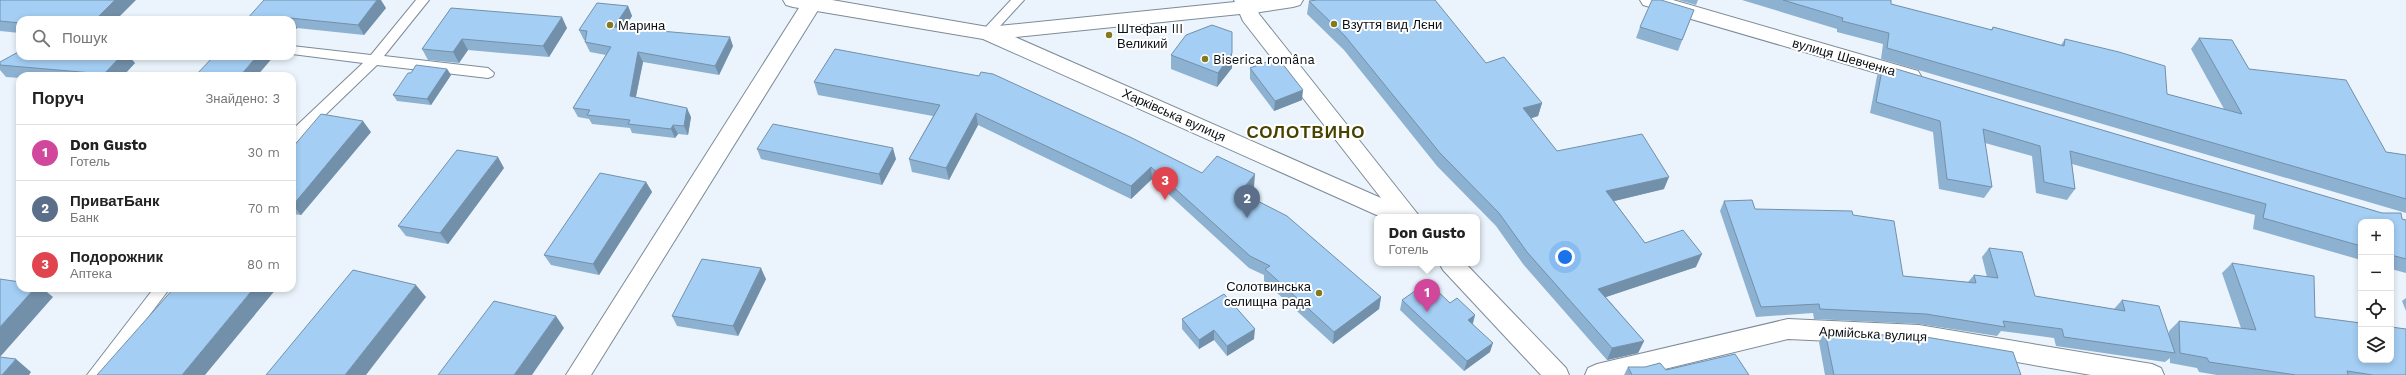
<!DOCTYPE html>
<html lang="uk">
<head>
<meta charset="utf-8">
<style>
	body { margin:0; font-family:"Work Sans",sans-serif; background:#f6f6f6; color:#222 }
	.controls { position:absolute; right:12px; bottom:12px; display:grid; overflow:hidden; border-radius:8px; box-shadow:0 2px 6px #0003 }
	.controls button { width:36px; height:36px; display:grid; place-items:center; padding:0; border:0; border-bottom:1px solid #e0e0e0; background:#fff; color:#222; font:20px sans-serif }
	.you { position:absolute; left:1565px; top:257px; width:14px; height:14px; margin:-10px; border:3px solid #fff; border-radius:50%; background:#1a73e8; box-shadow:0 0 0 6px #1a73e833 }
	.badge { display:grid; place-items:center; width:26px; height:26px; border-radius:50%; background:#d93025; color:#fff; font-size:13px; font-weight:700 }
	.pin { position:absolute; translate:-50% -33px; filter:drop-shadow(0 1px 2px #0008) }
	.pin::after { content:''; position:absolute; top:21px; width:14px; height:12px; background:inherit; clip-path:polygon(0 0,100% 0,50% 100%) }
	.popup { position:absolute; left:1374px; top:214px; width:106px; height:52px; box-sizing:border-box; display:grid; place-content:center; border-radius:8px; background:#fff; filter:drop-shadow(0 1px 3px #0005); font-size:13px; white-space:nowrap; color:#767676 }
	.popup b { font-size:15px; color:#222 }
	.popup::after { content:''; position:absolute; left:50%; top:100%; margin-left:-8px; border:8px solid transparent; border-top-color:#fff }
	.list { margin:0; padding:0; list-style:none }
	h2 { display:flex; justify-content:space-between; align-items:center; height:52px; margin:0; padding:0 16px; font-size:17px }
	h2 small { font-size:13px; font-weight:400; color:#767676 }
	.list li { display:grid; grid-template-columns:26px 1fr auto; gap:12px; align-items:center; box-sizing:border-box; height:56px; padding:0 16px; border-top:1px solid #e0e0e0 }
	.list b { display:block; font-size:15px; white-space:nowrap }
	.list p { margin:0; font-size:13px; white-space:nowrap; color:#767676 }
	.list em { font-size:13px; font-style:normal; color:#767676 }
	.icon { flex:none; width:22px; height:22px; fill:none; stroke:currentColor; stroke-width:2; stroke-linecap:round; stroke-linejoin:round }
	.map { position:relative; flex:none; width:2406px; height:375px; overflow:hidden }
	.search { position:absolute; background:#fff; box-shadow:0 2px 6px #0003; left:16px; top:16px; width:280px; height:44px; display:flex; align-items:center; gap:10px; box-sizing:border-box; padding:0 14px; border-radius:12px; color:#767676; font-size:15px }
	.panel { position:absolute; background:#fff; box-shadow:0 2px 6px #0003; left:16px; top:72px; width:280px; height:220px; border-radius:12px }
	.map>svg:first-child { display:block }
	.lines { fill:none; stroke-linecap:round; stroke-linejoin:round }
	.lane-casing { stroke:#7d8b97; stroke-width:2 }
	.street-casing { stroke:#7d8b97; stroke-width:2 }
	.secondary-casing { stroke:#7d8b97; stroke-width:2 }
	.lane { fill:#fff; fill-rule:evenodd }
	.street { fill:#fff; fill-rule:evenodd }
	.secondary { fill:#fff; fill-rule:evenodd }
	.wall { fill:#8db1d1 }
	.shaded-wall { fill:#7390aa }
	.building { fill:#a4cef3; stroke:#7390aa }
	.poi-dot { fill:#837a20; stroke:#fff; stroke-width:1.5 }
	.labels { text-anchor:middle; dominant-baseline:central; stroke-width:4; stroke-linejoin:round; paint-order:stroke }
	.poi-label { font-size:13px; fill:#0a0f14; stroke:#fff; text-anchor:start }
	.street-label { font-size:13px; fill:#0a0f14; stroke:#fff }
	.district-label { font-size:17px; font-weight:bold; letter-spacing:1px; fill:#484200; stroke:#fff }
</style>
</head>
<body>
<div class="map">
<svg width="2406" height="375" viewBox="0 0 2406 375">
	<rect width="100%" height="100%" fill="#ebf4fc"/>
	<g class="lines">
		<defs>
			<g id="lane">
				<path d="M416 0H429L384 56 488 68 494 73 493 76 488 78 377 65 297 142 292 143V130L363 63 292 54V46L371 55Z"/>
				<path d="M1011 0H1024L991 36H983L981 33 983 30Z"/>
				<path d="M154 288H170L104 375H87Z"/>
			</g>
			<g id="street">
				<path d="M804 0H821L823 2 591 375H566Z"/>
				<path d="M1250 0H1303L1300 5 1293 7 1247 14 1240 12 1237 7 1240 2Z"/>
				<path d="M1640 0H1673L1918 71 1921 76 1918 81 1911 83 1643 5Z"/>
				<path d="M1788 319 1919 325 2152 364 2161 368 2164 375H2091L1919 345 1788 339 1640 375H1585L1588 368 1597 364Z"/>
			</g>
			<g id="secondary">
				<path d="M783 0H832L988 27 1235 2 1234 0H1254L1259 14 1420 217H1381L983 39 793 7 786 5ZM1240 14 1243 21 1381 198 1015 37Z"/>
				<path d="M1439 263H1465L1566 368 1569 375H1541L1443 270Z"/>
			</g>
		</defs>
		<!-- lane casing -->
		<use href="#lane" class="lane-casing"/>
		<!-- street casing -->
		<use href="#street" class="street-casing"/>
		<!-- secondary casing -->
		<use href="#secondary" class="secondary-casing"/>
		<!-- lane -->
		<use href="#lane" class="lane"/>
		<!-- street -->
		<use href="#street" class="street"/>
		<!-- secondary -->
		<use href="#secondary" class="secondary"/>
	</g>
	<!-- wall -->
	<g class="wall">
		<path d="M0 0 20 20V33L0 31Z"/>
		<path d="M1678 0H1698L1696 5Z"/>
		<path d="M1742 0H1891V4L1991 30 1993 27 2061 45 2065 39 2167 94 2224 109 2191 49 2199 38 2249 69 2386 152 2406 155V213L1881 59 1883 44 1837 32V29Z"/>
		<path d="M1309 1 1486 63 1542 103 1538 116 1531 118 1557 151 1664 189 1614 201 1645 243 1696 267 1606 297 1644 341 1638 353 1607 360 1523 264 1496 226 1437 166 1344 50 1307 14Z"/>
		<path d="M628 6 632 16 624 28 733 46 719 75 643 62 636 97 691 117 688 135 678 134 675 138 632 133 630 128 592 124 589 119 578 117 573 108 606 55 590 52 585 42V40H584L579 30Z"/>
		<path d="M386 8 364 35 297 28 292 34V20H246Z"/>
		<path d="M451 8 567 28 549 57 468 50 459 63 428 60 422 49Z"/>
		<path d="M1694 10 1678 51 1636 38 1640 27Z"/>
		<path d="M835 49 1202 173 1254 187 1247 195 1381 297 1379 309 1333 344 1264 281V275L1249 268 1152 179 1131 199 978 125 949 180 912 172 909 159 933 116 818 95 814 82Z"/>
		<path d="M1171 55 1232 68 1217 87 1171 69Z"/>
		<path d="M0 62 135 63 123 76H20V78L6 77 0 70Z"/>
		<path d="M1883 65 2406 220V273L2391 269V222H2361V260L2253 229 2255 215 2072 164 2075 189 2067 200 2036 193 2032 156 1985 143 1992 187 1984 198 1939 189 1933 132 1870 113 1877 76Z"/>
		<path d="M1250 68 1302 100 1274 111 1250 79Z"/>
		<path d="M447 69 451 75 431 105 397 101 393 95 411 73Z"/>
		<path d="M371 132 301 215 292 214V148Z"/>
		<path d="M757 149 896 159 882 185 761 159Z"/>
		<path d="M504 168 448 244 406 236 398 226Z"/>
		<path d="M646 182 652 192 599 275 551 265 544 255Z"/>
		<path d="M1724 201 1755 209 1853 215 1903 276 1968 282 1974 275 1987 277 1982 257 1989 248 2035 296 2114 309 2122 300 2169 335V331L2179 321 2241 328 2222 273 2232 263 2406 375H2217L2199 372 2197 368 2170 363V358L2165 362 2056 346 2054 338 2001 331 1997 336 1919 324 1814 319 1813 313 1756 317 1720 211Z"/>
		<path d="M766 279 738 336 677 326 672 316Z"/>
		<path d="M2406 298V311L2402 301Z"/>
		<path d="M1402 300 1450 303 1475 315 1473 324 1490 352 1464 371 1400 310Z"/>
		<path d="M1182 319 1254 339 1227 356 1214 340 1199 349 1182 329Z"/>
		<path d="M1825 332 2021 375H1825L1819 342Z"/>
		<path d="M1628 367 1666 370 1749 375H1624Z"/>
	</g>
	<!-- shaded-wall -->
	<g class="shaded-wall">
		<path d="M115 0H136L116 20H95Z"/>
		<path d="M377 0H381L386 8 364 35 358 25Z"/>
		<path d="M628 6 632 16 619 36 614 27Z"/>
		<path d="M562 17 567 28 549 57 543 46Z"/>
		<path d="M292 20 297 28 292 34Z"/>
		<path d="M730 37 733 46 719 75 715 66Z"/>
		<path d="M462 39 468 50 459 63 453 52Z"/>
		<path d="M638 52 643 62 634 105 630 96Z"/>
		<path d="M1232 53V68L1217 87 1218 73Z"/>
		<path d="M121 56H129L135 63 123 76H105L104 74Z"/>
		<path d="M257 56H274L257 76H240Z"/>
		<path d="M447 69 451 75 431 105 427 99Z"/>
		<path d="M1303 90 1302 100 1274 111 1275 101Z"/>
		<path d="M1542 103 1538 116 1520 122 1523 108Z"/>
		<path d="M687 108 691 117 688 135 684 126Z"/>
		<path d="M976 113 978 125 949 180 946 168Z"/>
		<path d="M363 121 371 132 301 215 293 205Z"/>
		<path d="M673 125 678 134 675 138 671 129Z"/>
		<path d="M893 148 896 159 882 185 879 174Z"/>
		<path d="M498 157 504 168 448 244 440 233Z"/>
		<path d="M1151 167 1152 179 1131 199V186Z"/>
		<path d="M1255 174 1254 187 1240 204V192Z"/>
		<path d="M1669 177 1664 189 1602 204 1606 191Z"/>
		<path d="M646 182 652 192 599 275 593 264Z"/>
		<path d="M1702 254 1696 267 1594 301 1598 289Z"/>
		<path d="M761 268 766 279 738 336 733 326Z"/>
		<path d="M416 285 426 297 366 375H345Z"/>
		<path d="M35 288H42L53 297 0 357V327Z"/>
		<path d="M254 288H277L205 375H182Z"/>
		<path d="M1381 297 1379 309 1333 344 1334 332Z"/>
		<path d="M1475 315 1472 325 1468 320Z"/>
		<path d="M556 316 564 328 532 375H514Z"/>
		<path d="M1255 329 1254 339 1227 356V346Z"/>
		<path d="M1214 330V340L1199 349V340Z"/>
		<path d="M1644 341 1638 353 1607 360 1612 348Z"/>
		<path d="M1493 343 1490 352 1464 371 1467 361Z"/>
		<path d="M16 359 31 372 29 375H2Z"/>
	</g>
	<!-- building -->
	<g class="building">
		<path d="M0 0H115L95 20H20V23L0 21Z"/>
		<path d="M264 0H377L358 25 290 18 288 20H246Z"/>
		<path d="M1317 0H1435L1486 63 1504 57 1542 103 1523 108 1557 151 1642 134 1669 177 1606 191 1645 243 1683 230 1702 254 1598 289 1644 341 1612 348 1527 252 1499 213 1440 153 1345 36 1309 1Z"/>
		<path d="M1652 0H1661L1694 10 1682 40 1640 27Z"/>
		<path d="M1783 0H1891V4L1992 30 1993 27 2064 46 2065 39 2119 52 2165 66 2167 94 2242 114 2199 38 2232 40 2249 69 2346 80 2386 152 2406 155V199L1887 48 1889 33 1842 21 1843 18Z"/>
		<path d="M597 3 628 6 614 27 730 37 715 66 638 52 630 96 687 108 684 126 673 125 671 129 628 124 630 120 587 115 590 110 573 108 611 47 585 42 587 31 579 30Z"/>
		<path d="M451 8 562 17 543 46 462 39 453 52 422 49Z"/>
		<path d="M1212 25 1232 32V53L1218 73 1171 55 1186 35Z"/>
		<path d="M835 49 979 76 981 72 993 74 1130 137 1202 173 1217 156 1255 174 1240 192 1287 216 1381 297 1334 332 1265 269 1270 266 1250 256 1151 167 1131 186 976 113 946 168 909 159 940 105 814 82Z"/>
		<path d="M20 51V56H121L104 74 0 65V62Z"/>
		<path d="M214 56H257L240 76H195Z"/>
		<path d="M1278 58 1303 90 1275 101 1250 68Z"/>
		<path d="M416 65 447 69 427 99 393 95 408 73H411Z"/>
		<path d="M1883 65 2382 213H2401L2402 219 2406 220V259L2391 255V222H2361V246L2263 218 2266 204 2070 151 2075 189 2044 182 2040 146 1983 129 1992 187 1947 179 1940 121 1876 102Z"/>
		<path d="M321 114 363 121 293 205H292V148Z"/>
		<path d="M773 124 893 148 879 174 757 149Z"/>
		<path d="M457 150 498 157 440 233 398 226Z"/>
		<path d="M600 173 646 182 593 264 544 255Z"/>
		<path d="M1752 200 1755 209 1852 211 1853 215 1894 221 1903 276 1976 283 1974 275 1998 278 1989 248 2022 252 2035 296 2125 311 2122 300 2159 306 2175 353 2064 337 2062 329 2003 321 2005 327 1926 314 1820 309 1819 304 1761 307 1724 201Z"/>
		<path d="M702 259 761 268 733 326 672 316Z"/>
		<path d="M2232 263 2314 276 2315 317 2361 323V360H2391V327L2406 329V375H2373L2347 371 2348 375H2296L2209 362 2207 358 2180 353 2179 321 2256 330Z"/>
		<path d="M353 270 416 285 345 375H266Z"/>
		<path d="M0 279 20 282V288H35L0 327Z"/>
		<path d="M1428 282 1450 303 1457 298 1475 315 1468 320 1493 343 1467 361 1402 300Z"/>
		<path d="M174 288H254L182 375H97Z"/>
		<path d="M1224 294 1255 329 1227 346 1214 330 1199 340 1182 319Z"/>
		<path d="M494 301 556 316 514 375H438Z"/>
		<path d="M1825 332 1926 337 2013 352 2021 375H1834Z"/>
		<path d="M1735 354 1749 375H1632L1628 367H1645L1660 363 1666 370Z"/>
		<path d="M0 357 16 359 2 375H0Z"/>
	</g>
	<!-- markers -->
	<g class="poi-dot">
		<circle cx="1334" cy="24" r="4"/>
		<circle cx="610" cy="25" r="4"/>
		<circle cx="1109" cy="35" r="4"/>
		<circle cx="1205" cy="59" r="4"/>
		<circle cx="1319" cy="293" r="4"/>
	</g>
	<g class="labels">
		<!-- poi labels -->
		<g class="poi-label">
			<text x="1342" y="24">Взуття вид Лєни</text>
			<text x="618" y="25">Марина</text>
			<text x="1117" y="28">Штефан III<tspan x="1117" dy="15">Великий</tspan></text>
			<text x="1213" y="59">Biserica româna</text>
			<text x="1311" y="286" text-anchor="end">Солотвинська<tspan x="1311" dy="15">селищна рада</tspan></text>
		</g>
		<!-- street labels -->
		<g class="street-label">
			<text transform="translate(1844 57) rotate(16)">вулиця Шевченка</text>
			<text transform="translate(1174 115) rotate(24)">Харківська вулиця</text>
			<text transform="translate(1873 334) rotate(3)">Армійська вулиця</text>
		</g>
		<!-- district labels -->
		<g class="district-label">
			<text x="1306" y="132">СОЛОТВИНО</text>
		</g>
	</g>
</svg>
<div class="controls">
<button>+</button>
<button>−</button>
<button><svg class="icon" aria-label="locate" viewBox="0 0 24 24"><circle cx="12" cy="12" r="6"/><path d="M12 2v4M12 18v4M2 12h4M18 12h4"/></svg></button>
<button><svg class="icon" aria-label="layers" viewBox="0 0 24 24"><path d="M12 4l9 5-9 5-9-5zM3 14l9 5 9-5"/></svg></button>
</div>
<div class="you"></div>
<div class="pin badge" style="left:1427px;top:312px;background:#d1479c">1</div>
<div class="popup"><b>Don Gusto</b>Готель</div>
<div class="pin badge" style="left:1247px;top:218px;background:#5c6f8a">2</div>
<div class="pin badge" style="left:1165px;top:200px;background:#e0444e">3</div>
<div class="search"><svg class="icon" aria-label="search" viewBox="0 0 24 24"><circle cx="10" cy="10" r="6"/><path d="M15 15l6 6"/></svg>Пошук</div>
<section class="panel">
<h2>Поруч<small>Знайдено: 3</small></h2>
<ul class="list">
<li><span class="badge" style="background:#d1479c">1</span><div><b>Don Gusto</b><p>Готель</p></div><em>30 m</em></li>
<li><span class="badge" style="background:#5c6f8a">2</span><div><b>ПриватБанк</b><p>Банк</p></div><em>70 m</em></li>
<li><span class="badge" style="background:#e0444e">3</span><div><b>Подорожник</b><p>Аптека</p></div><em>80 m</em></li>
</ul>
</section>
</div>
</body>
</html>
